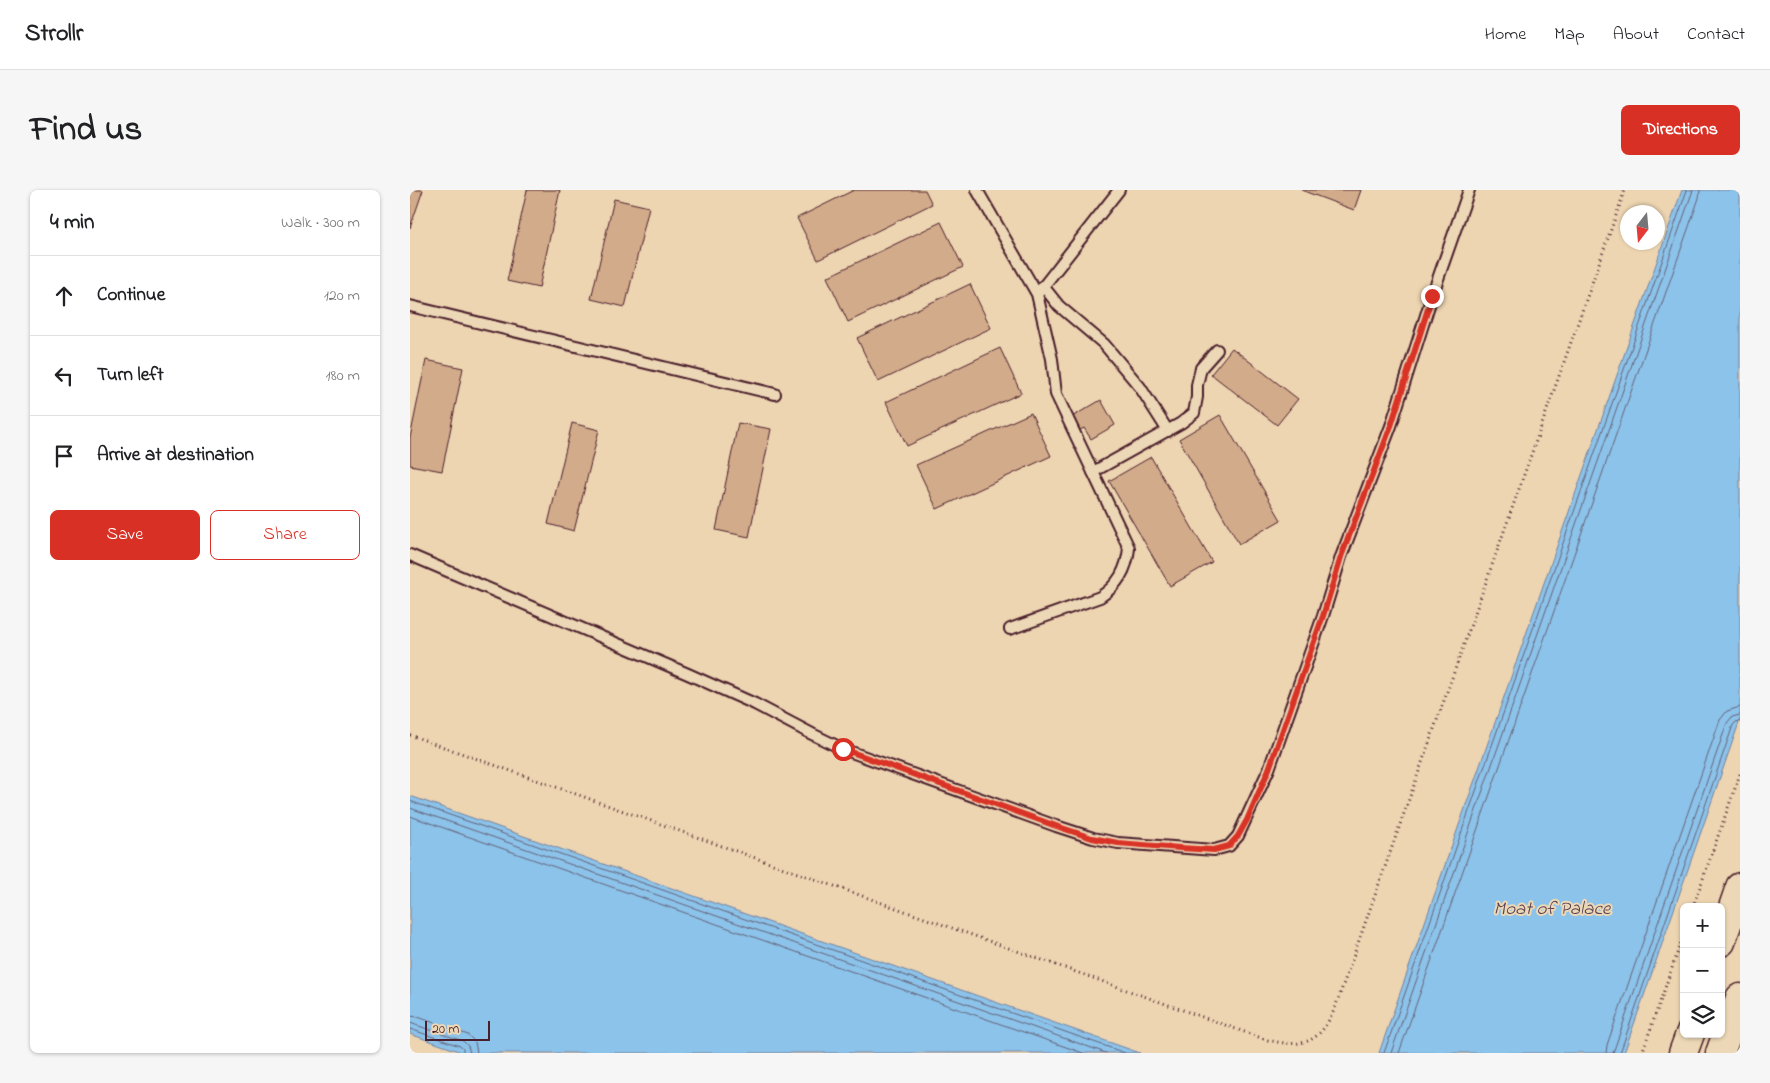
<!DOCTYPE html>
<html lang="en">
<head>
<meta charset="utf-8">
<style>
	body { margin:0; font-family:"Indie Flower",sans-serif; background:#f6f6f6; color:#202124 }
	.controls { position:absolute; right:15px; bottom:15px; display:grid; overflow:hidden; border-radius:8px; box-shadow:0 1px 4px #0004 }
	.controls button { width:45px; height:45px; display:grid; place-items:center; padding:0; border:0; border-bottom:1px solid #e0e0e0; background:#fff; color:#202124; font:25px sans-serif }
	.compass { position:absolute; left:1210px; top:15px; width:45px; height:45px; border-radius:50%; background:#fff; box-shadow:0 1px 4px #0004; rotate:196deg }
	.scale { position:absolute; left:15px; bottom:12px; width:65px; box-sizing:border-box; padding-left:5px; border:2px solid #4a1f2b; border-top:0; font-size:14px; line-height:18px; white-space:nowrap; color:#4a1f2b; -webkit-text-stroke:4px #ecd8b6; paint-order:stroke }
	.stop { position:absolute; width:15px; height:15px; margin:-11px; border:4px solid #d93025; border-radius:50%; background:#fff }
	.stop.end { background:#d93025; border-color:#fff; box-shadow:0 1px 5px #0008 }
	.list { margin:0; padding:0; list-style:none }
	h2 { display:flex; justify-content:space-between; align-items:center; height:65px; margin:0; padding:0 20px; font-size:21px }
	h2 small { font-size:16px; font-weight:400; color:#757577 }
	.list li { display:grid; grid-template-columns:32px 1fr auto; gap:15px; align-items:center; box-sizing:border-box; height:80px; padding:0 20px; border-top:1px solid #e0e0e0 }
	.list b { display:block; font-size:19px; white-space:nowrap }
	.list em { font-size:16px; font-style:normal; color:#757577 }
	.actions { display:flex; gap:10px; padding:15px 20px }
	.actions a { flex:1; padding:11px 0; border:1px solid #d93025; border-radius:8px; text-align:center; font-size:18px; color:#d93025 }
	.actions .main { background:#d93025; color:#fff }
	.icon { flex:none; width:28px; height:28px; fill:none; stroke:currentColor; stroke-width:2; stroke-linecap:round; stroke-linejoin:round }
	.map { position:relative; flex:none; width:1330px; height:863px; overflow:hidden; border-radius:8px }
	header { display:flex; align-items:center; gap:30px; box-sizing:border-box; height:70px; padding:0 25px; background:#fff; border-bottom:1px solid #e0e0e0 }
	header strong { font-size:24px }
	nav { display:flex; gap:28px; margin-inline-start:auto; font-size:18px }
	.intro { display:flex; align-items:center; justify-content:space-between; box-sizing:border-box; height:120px; padding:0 30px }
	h1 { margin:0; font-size:35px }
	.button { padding:12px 22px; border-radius:8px; background:#d93025; color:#fff; font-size:18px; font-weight:700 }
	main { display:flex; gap:30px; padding:0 30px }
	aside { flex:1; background:#fff; border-radius:8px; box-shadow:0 1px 4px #0004 }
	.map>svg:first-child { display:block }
	.water { fill:#8cc3ea; stroke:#72819e }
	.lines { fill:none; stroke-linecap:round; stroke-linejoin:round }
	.shore { stroke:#646177; stroke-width:1 }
	.building { fill:#d2ab8b; stroke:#4a1f2b }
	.service-casing { stroke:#4a1f2b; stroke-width:14 }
	.primary-casing { stroke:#4a1f2b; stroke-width:31 }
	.path { stroke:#4a1f2b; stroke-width:3; stroke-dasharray:1 4; stroke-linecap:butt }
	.service { stroke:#ecd8b6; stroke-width:10 }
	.primary { stroke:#ecd8b6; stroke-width:28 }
	.route { stroke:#d93025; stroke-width:6 }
	.labels { text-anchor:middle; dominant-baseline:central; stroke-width:4; stroke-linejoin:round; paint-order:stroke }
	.water-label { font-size:19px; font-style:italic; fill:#574051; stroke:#ecd8b6 }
</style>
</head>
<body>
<header>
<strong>Strollr</strong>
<nav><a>Home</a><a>Map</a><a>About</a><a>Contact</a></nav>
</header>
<div class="intro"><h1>Find us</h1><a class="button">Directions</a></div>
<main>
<aside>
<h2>4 min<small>Walk · 300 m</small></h2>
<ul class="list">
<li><svg class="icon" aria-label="ahead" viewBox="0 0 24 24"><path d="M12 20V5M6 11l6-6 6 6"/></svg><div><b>Continue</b></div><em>120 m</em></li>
<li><svg class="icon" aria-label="left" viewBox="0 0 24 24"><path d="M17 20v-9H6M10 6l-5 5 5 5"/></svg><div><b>Turn left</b></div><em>180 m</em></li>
<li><svg class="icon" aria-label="arrive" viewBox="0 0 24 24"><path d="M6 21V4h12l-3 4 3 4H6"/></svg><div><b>Arrive at destination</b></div></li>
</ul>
<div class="actions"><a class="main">Save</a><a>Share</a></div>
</aside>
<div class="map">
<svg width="1330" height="863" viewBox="0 0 1330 863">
	<rect width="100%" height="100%" fill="#edd5b2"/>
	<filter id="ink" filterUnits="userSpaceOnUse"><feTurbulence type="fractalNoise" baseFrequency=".02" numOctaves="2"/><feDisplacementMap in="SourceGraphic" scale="10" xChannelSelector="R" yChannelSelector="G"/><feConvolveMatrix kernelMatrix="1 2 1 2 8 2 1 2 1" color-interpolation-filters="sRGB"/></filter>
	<g filter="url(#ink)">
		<!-- water -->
		<g class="water">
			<path d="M1272 0H1330V530L1214 863H969Z"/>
			<path d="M0 606 730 863H54L0 844Z"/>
		</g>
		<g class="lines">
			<!-- shore -->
			<g class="shore">
				<path d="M0 611 715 863"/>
				<path d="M0 618 696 863"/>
				<path d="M0 626 673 863"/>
				<path d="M0 826 8 827 58 845 65 852 67 863"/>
				<path d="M0 833 53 851 58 856 60 863"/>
				<path d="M0 839 50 856 53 859V863"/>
				<path d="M974 863 1277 0"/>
				<path d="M981 863 1283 0"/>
				<path d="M989 863 1289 8 1290 0"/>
				<path d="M1196 863 1197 855 1310 530 1317 521 1330 517"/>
				<path d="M1203 863 1317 533 1322 527 1330 525"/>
				<path d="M1210 863 1323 535 1326 532 1330 531"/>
			</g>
		</g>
		<!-- building -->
		<g class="building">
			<path d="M0 0H13L0 38Z"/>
			<path d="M117 0H150L129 98 97 91Z"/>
			<path d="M444 0H515L522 14 408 70 387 28Z"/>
			<path d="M891 0H951L944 20Z"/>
			<path d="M204 9 239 17 215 117 181 109Z"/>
			<path d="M531 32 553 77 438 132 417 87Z"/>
			<path d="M560 94 581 138 468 192 447 148Z"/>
			<path d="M590 158 611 203 497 256 476 212Z"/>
			<path d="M822 158 888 209 867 235 801 184Z"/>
			<path d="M16 170 53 178 32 281 0 275V248Z"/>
			<path d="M691 210 705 235 681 249 674 238 668 241 660 228Z"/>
			<path d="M621 223 641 266 527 319 506 275Z"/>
			<path d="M810 225 871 330 829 354 769 249Z"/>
			<path d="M162 233 189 240 164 341 138 334Z"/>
			<path d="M328 233 361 239 339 347 306 340Z"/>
			<path d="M741 267 802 372 760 396 699 291Z"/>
		</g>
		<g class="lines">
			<defs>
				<g id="service">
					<path d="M567 0 627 104 642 169 646 204 719 358C717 380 708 395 690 407L600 439"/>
					<path d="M633 96 649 116 694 154 730 197 758 241"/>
					<path d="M629 102 709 0"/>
					<path d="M0 116 365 204"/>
					<path d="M683 282 771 233 784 223 787 207V195L791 178 807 160"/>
					<path d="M0 365 278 484 345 514 402 544 433 559 646 636 683 648 708 653 804 660 819 656 828 646 859 579 913 426 931 367 981 236 1022 106 1059 0"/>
				</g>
				<g id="primary">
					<path d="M1311 752 1330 697"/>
					<path d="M1273 863 1280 844"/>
					<path d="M1310 863 1330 808"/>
				</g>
			</defs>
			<!-- service casing -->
			<use href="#service" class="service-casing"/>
			<!-- primary casing -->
			<use href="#primary" class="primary-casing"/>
			<!-- path -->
			<g class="path">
				<path d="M0 545 857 850C894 858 909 854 925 818L1215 0"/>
				<path d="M1283 717 1330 584"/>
				<path d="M1232 863 1274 744"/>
			</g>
			<!-- service -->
			<use href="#service" class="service"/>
			<!-- primary -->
			<use href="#primary" class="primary"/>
		</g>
	</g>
	<g class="lines" filter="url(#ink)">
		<!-- route -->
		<path class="route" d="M433 559 646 636 682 648 708 653 770 658 804 660 819 656 828 646 837 630 859 579 913 426 931 367 981 236 1022 106"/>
	</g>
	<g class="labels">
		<!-- water labels -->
		<g class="water-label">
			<text x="1142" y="719">Moat of Palace</text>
		</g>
	</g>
</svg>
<div class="controls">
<button>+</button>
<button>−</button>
<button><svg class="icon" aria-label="layers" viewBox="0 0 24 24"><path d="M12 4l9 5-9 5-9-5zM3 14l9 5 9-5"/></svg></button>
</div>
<svg class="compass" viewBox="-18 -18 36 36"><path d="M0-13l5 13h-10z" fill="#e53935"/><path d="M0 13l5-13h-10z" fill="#757577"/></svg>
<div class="scale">20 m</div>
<div class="stop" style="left:433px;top:559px"></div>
<div class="stop end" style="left:1022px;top:106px"></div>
</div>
</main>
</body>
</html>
